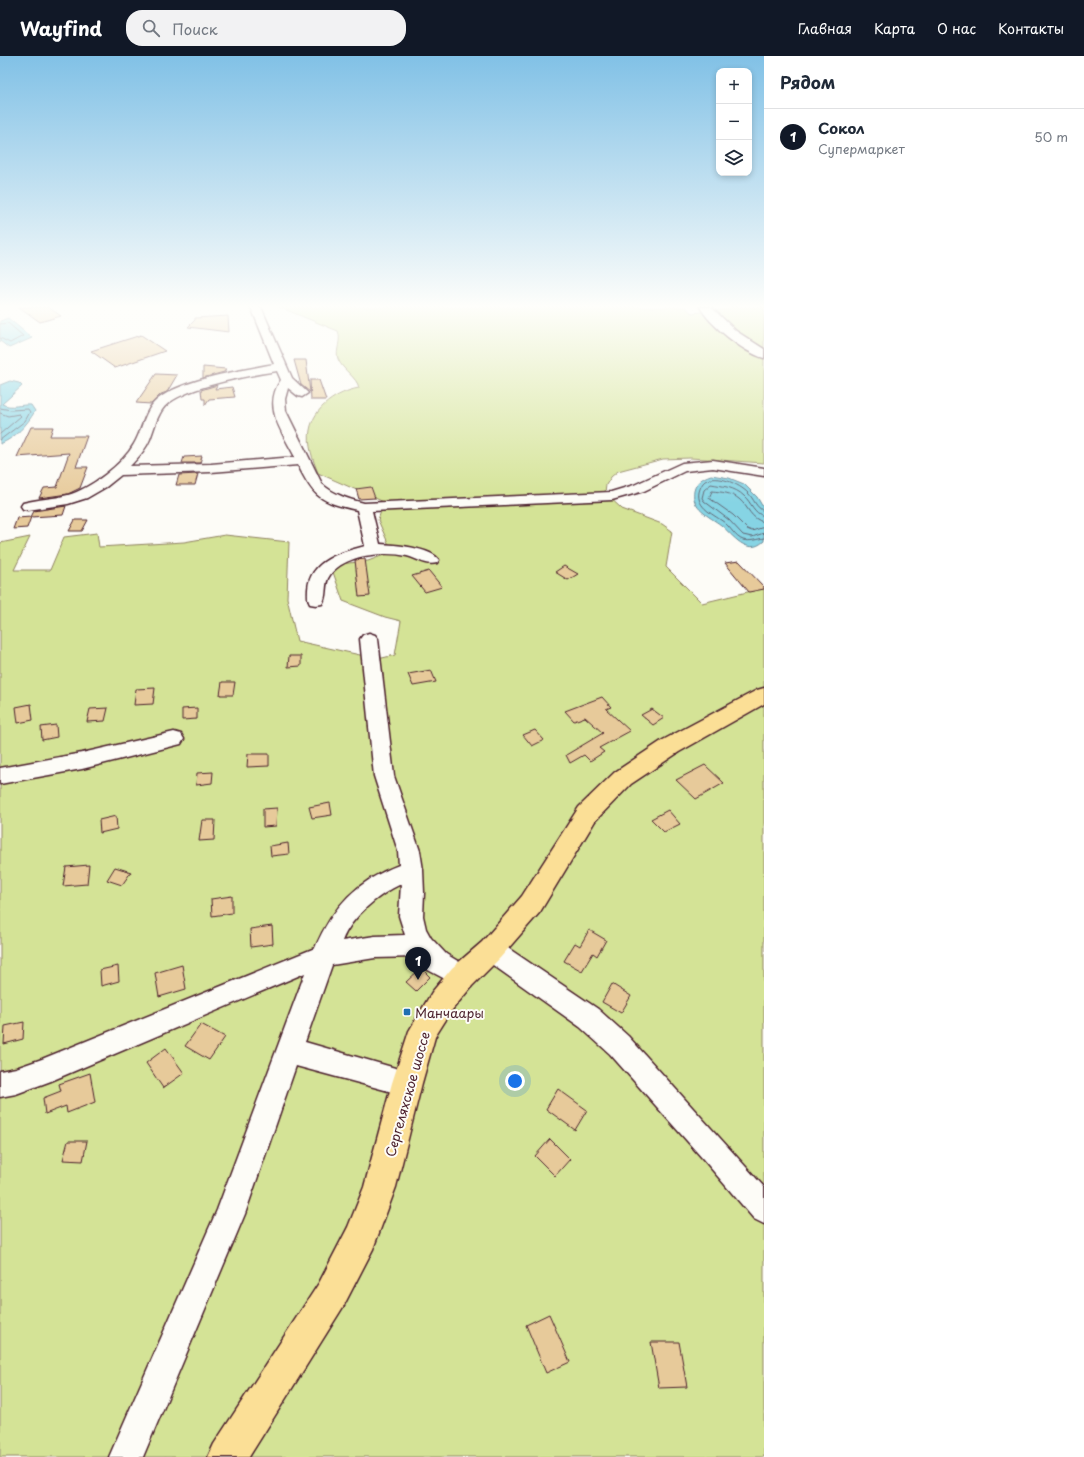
<!DOCTYPE html>
<html lang="ru">
<head>
<meta charset="utf-8">
<style>
	body { margin:0; font-family:"Playpen Sans",sans-serif; background:#f2f2f3; color:#1f2937 }
	.controls { position:absolute; right:12px; top:12px; display:grid; overflow:hidden; border-radius:8px; box-shadow:0 2px 6px #0003 }
	.controls button { width:36px; height:36px; display:grid; place-items:center; padding:0; border:0; border-bottom:1px solid #e0e1e3; background:#fff; color:#1f2937; font:20px sans-serif }
	.you { position:absolute; left:515px; top:1025px; width:14px; height:14px; margin:-10px; border:3px solid #fff; border-radius:50%; background:#1a73e8; box-shadow:0 0 0 6px #1a73e833 }
	.badge { display:grid; place-items:center; width:26px; height:26px; border-radius:50%; background:#111827; color:#fff; font-size:13px; font-weight:700 }
	.pin { position:absolute; translate:-50% -33px; filter:drop-shadow(0 1px 2px #0008) }
	.pin::after { content:''; position:absolute; top:21px; width:14px; height:12px; background:inherit; clip-path:polygon(0 0,100% 0,50% 100%) }
	.list { margin:0; padding:0; list-style:none }
	h2 { display:flex; justify-content:space-between; align-items:center; height:52px; margin:0; padding:0 16px; font-size:17px }
	h2 small { font-size:13px; font-weight:400; color:#747a83 }
	.list li { display:grid; grid-template-columns:26px 1fr auto; gap:12px; align-items:center; box-sizing:border-box; height:56px; padding:0 16px; border-top:1px solid #e0e1e3 }
	.list b { display:block; font-size:15px; white-space:nowrap }
	.list p { margin:0; font-size:13px; white-space:nowrap; color:#747a83 }
	.list em { font-size:13px; font-style:normal; color:#747a83 }
	.icon { flex:none; width:22px; height:22px; fill:none; stroke:currentColor; stroke-width:2; stroke-linecap:round; stroke-linejoin:round }
	.map { position:relative; flex:none; width:764px; height:1401px; overflow:hidden }
	header { display:flex; align-items:center; gap:24px; box-sizing:border-box; height:56px; padding:0 20px; background:#111827; color:#fff }
	header strong { font-size:19px }
	nav { display:flex; gap:22px; margin-inline-start:auto; font-size:14px }
	.search { width:280px; height:36px; background:#f2f2f3; display:flex; align-items:center; gap:10px; box-sizing:border-box; padding:0 14px; border-radius:16px; color:#747a83; font-size:15px }
	main { display:flex }
	aside { flex:1; background:#fff }
	.map>svg:first-child { display:block }
	.green { fill:#d4e396; stroke:#8f8160 }
	.water { fill:#86d4e4; stroke:#6e8c9a }
	.lines { fill:none; stroke-linecap:round; stroke-linejoin:round }
	.shore { stroke:#626775; stroke-width:1 }
	.building { fill:#e7ca9a; stroke:#4a1f2b }
	.minor-casing { stroke:#4a1f2b; stroke-width:3 }
	.major-casing { stroke:#4a1f2b; stroke-width:3 }
	.minor { fill:#fdfcf7; fill-rule:evenodd }
	.major { fill:#fbdf96; fill-rule:evenodd }
	.poi-dot { fill:#1f6fb2; stroke:#fdfcf7; stroke-width:1.5 }
	.labels { text-anchor:middle; dominant-baseline:central; stroke-width:4; stroke-linejoin:round; paint-order:stroke }
	.near-poi-label { font-size:13px; fill:#4a1f2b; stroke:#fdfcf7; text-anchor:start }
	.near-street-label { font-size:13px; fill:#4a1f2b; stroke:#fdfcf7 }
</style>
</head>
<body>
<header>
<strong>Wayfind</strong>
<div class="search"><svg class="icon" aria-label="search" viewBox="0 0 24 24"><circle cx="10" cy="10" r="6"/><path d="M15 15l6 6"/></svg>Поиск</div>
<nav><a>Главная</a><a>Карта</a><a>О нас</a><a>Контакты</a></nav>
</header>
<main>
<div class="map">
<svg width="764" height="1401" viewBox="0 0 764 1401">
	<rect width="100%" height="100%" fill="#fdfcf7"/>
	<filter id="ink" filterUnits="userSpaceOnUse"><feTurbulence type="fractalNoise" baseFrequency=".025" numOctaves="2"/><feDisplacementMap in="SourceGraphic" scale="8" xChannelSelector="R" yChannelSelector="G"/><feConvolveMatrix kernelMatrix="1 2 1 2 8 2 1 2 1" color-interpolation-filters="sRGB"/></filter>
	<g filter="url(#ink)">
		<!-- green -->
		<path class="green" d="M279 251H685L692 257 730 253 731 251H764V407L690 402 663 403 618 415 611 421 606 429 605 437 622 453 662 468 672 475 666 511 702 547 764 532V1401H0V487L30 481 14 514H50L64 481 97 477 99 491 184 486 225 479 289 486 287 542 297 585 378 603 395 599 401 565 385 561 343 545 333 516 339 508 368 505 392 496 378 464 384 446 318 417C313 404 307 388 310 374 314 351 337 336 359 332 357 321 343 315 338 303 335 295 342 284 338 275Z"/>
		<!-- water -->
		<g class="water">
			<path d="M8 262 32 282 9 292 0 285V265Z"/>
			<path d="M10 325 19 327 22 330 2 348C11 353 21 348 31 349L35 355C27 369 15 382 0 388V329Z"/>
			<path d="M711 419 729 422 744 428 757 441 764 453V485C747 501 733 479 721 469 709 460 691 453 694 435 696 426 702 422 711 419Z"/>
		</g>
		<g class="lines">
			<!-- shore -->
			<g class="shore">
				<path d="M0 268 8 267 23 280 10 287 0 282"/>
				<path d="M0 352 11 354 28 353 30 356 25 365 0 384"/>
				<path d="M0 357 8 360 19 358 21 360 0 378"/>
				<path d="M764 455C756 452 754 443 748 437 739 428 718 418 705 425 702 427 700 432 699 436 696 452 715 459 725 467 731 472 735 481 743 484 750 486 757 483 764 482"/>
				<path d="M764 460C753 457 752 447 744 440 735 431 722 430 711 428L704 434 702 442 704 445 729 464 743 479 752 481 764 477"/>
				<path d="M764 466C750 463 749 451 739 443 732 437 721 436 712 435L709 442 733 459 747 473 752 475 764 471"/>
			</g>
		</g>
		<!-- building -->
		<g class="building">
			<path d="M19 251H48L61 260 40 266Z"/>
			<path d="M228 260 229 276 188 271 195 264V262Z"/>
			<path d="M141 279 165 295 115 312 91 295Z"/>
			<path d="M294 304H306L310 336 301 329Z"/>
			<path d="M203 311 226 313 224 316 203 322Z"/>
			<path d="M156 318 177 319 167 336 161 338 151 348 136 347Z"/>
			<path d="M310 324H319L326 344H311Z"/>
			<path d="M217 329 215 333 232 331 235 341 209 343 205 349V343H202L201 334Z"/>
			<path d="M31 371H53L50 380H87L76 411H88L80 432 68 438 39 442 44 432 57 431 69 397 17 401Z"/>
			<path d="M202 400 200 407H182L184 401Z"/>
			<path d="M198 418 195 429H176L179 419Z"/>
			<path d="M371 431 375 442 359 443 356 433Z"/>
			<path d="M66 450 63 459 31 461 34 455Z"/>
			<path d="M31 461 27 472 13 473 17 462Z"/>
			<path d="M75 464H88L82 475H69Z"/>
			<path d="M365 503 370 540 359 541 355 504Z"/>
			<path d="M739 505 764 531V533L749 536 725 507Z"/>
			<path d="M564 510 578 518 568 524 555 516Z"/>
			<path d="M429 515 442 531 425 536 412 520Z"/>
			<path d="M289 600H301V610L288 611Z"/>
			<path d="M431 614 436 626 413 630 408 618Z"/>
			<path d="M222 626H235L233 639H220Z"/>
			<path d="M155 632 153 648 134 649 136 633Z"/>
			<path d="M602 641 611 651 606 653 630 675 599 692 604 696 590 705 584 699 570 707 566 699 603 677 585 661 574 665 565 655Z"/>
			<path d="M31 648 33 664 18 667 16 651Z"/>
			<path d="M108 652 105 665 87 666 90 653Z"/>
			<path d="M197 652V663L182 664V653Z"/>
			<path d="M652 653 664 662 653 669 641 659Z"/>
			<path d="M56 669 57 681 42 684 41 671Z"/>
			<path d="M535 674 544 684 532 690 523 679Z"/>
			<path d="M248 698H269V710L247 711Z"/>
			<path d="M705 709 724 727 696 743 676 724Z"/>
			<path d="M213 716 212 727 196 729 197 717Z"/>
			<path d="M330 747 332 759 312 762 309 751Z"/>
			<path d="M277 752 276 770 263 771V753Z"/>
			<path d="M668 754 680 768 664 776 651 763Z"/>
			<path d="M116 760 117 773 100 777 99 764Z"/>
			<path d="M202 764H215L214 784 199 785Z"/>
			<path d="M288 787 289 798 271 800 270 790Z"/>
			<path d="M89 809 87 828 63 830 66 811Z"/>
			<path d="M115 811 131 816 122 829 107 824Z"/>
			<path d="M232 840V857L212 860 211 843Z"/>
			<path d="M272 870 273 888 251 891 250 873Z"/>
			<path d="M589 874 606 884 597 900 593 897 582 915 564 905 575 887 580 890Z"/>
			<path d="M182 909 186 933 159 941 155 917Z"/>
			<path d="M118 910 119 925 101 930 100 914Z"/>
			<path d="M421 912 430 921 416 935 406 926Z"/>
			<path d="M612 928 631 940 621 957 602 946Z"/>
			<path d="M24 966 23 983 4 988 5 970Z"/>
			<path d="M201 968 225 981 209 1004 185 990Z"/>
			<path d="M166 992 184 1017 163 1032 146 1007Z"/>
			<path d="M90 1017 95 1046 67 1057 66 1050 45 1058 43 1042 61 1035 59 1028Z"/>
			<path d="M558 1033 587 1054 575 1074 546 1053Z"/>
			<path d="M550 1083 570 1103 555 1120 535 1100Z"/>
			<path d="M68 1085H87L83 1105 63 1104Z"/>
			<path d="M549 1258 570 1306 546 1317 526 1269Z"/>
			<path d="M651 1286H679L687 1331 659 1332Z"/>
		</g>
		<g class="lines">
			<defs>
				<g id="minor">
					<path d="M251 251H261L292 322 308 337 302 341 298 340 288 332 285 343 286 355 322 428C334 439 349 443 364 447L611 436 634 429 682 407 713 404 764 412V420L713 412 685 415 644 435 612 444 372 455 380 488C395 489 430 491 439 504L437 507C426 510 418 503 407 500 385 495 345 498 330 519 323 528 328 539 322 548L316 549 310 548C307 543 308 538 308 533 310 504 342 496 365 490L357 454C321 446 314 442 298 409L211 416 121 419 106 431 87 442 68 448 28 454 23 453 21 450 23 447C38 443 53 443 68 439 90 433 123 408 134 388 143 373 144 354 158 343 183 323 243 314 274 308ZM277 315 281 324C262 351 282 375 295 401L211 408 130 410C138 402 146 393 150 383 154 373 156 363 162 354 175 332 251 319 277 315Z"/>
					<path d="M700 251H711L736 275 764 293V302C743 296 710 269 700 251Z"/>
					<path d="M369 577 375 579 378 583 394 720 420 795 423 814 424 837 423 860 426 873 431 882 446 898 471 913 474 921 471 929 462 932 428 914 417 901 375 902 332 909 305 986 416 1018 420 1027 416 1036 407 1040 296 1010 245 1158 143 1401H109L217 1154 305 917 51 1025 16 1038 0 1041V1015L16 1012 42 1003 315 892C333 850 357 825 399 809L398 795 374 720 360 583 363 579ZM401 828 399 860 405 879 375 880 342 885C352 860 378 839 401 828Z"/>
					<path d="M174 676 181 678 184 683 181 688 82 713 0 728V712L82 697Z"/>
					<path d="M491 883 499 886 598 953 628 980 764 1131V1168L754 1163 703 1103 610 998 580 971 483 902 479 894 483 886Z"/>
				</g>
				<path id="major" d="M764 632V648L679 696 631 728 595 765 540 856 500 902 472 930 452 954 435 981 422 1027 396 1131 373 1193 343 1251 249 1401H208L214 1388 319 1227 348 1171 364 1131 392 1027 409 975 432 936 452 912 482 886 522 840 579 751 615 716 663 684 757 634Z"/>
			</defs>
			<!-- minor casing -->
			<use href="#minor" class="minor-casing"/>
			<!-- major casing -->
			<use href="#major" class="major-casing"/>
			<!-- minor -->
			<use href="#minor" class="minor"/>
			<!-- major -->
			<use href="#major" class="major"/>
		</g>
	</g>
	<!-- sky -->
	<linearGradient id="sky" x2="0" y2="1"><stop stop-color="#81c1e6"/><stop offset="0.56" stop-color="#fefefb"/><stop offset="1" stop-color="#fefefb" stop-opacity="0"/></linearGradient>
	<rect width="764" height="447" fill="url(#sky)"/>
	<!-- markers -->
	<rect class="poi-dot" x="403" y="952" width="8" height="8" rx="2"/>
	<g class="labels">
		<!-- near-poi labels -->
		<g class="near-poi-label">
			<text x="415" y="956">Манчаары</text>
		</g>
		<!-- near-street labels -->
		<g class="near-street-label">
			<text transform="translate(407 1038) rotate(-74)">Сергеляхское шоссе</text>
		</g>
	</g>
</svg>
<div class="controls">
<button>+</button>
<button>−</button>
<button><svg class="icon" aria-label="layers" viewBox="0 0 24 24"><path d="M12 4l9 5-9 5-9-5zM3 14l9 5 9-5"/></svg></button>
</div>
<div class="you"></div>
<div class="pin badge" style="left:418px;top:924px">1</div>
</div>
<aside>
<h2>Рядом<small></small></h2>
<ul class="list">
<li><span class="badge">1</span><div><b>Сокол</b><p>Супермаркет</p></div><em>50 m</em></li>
</ul>
</aside>
</main>
</body>
</html>
